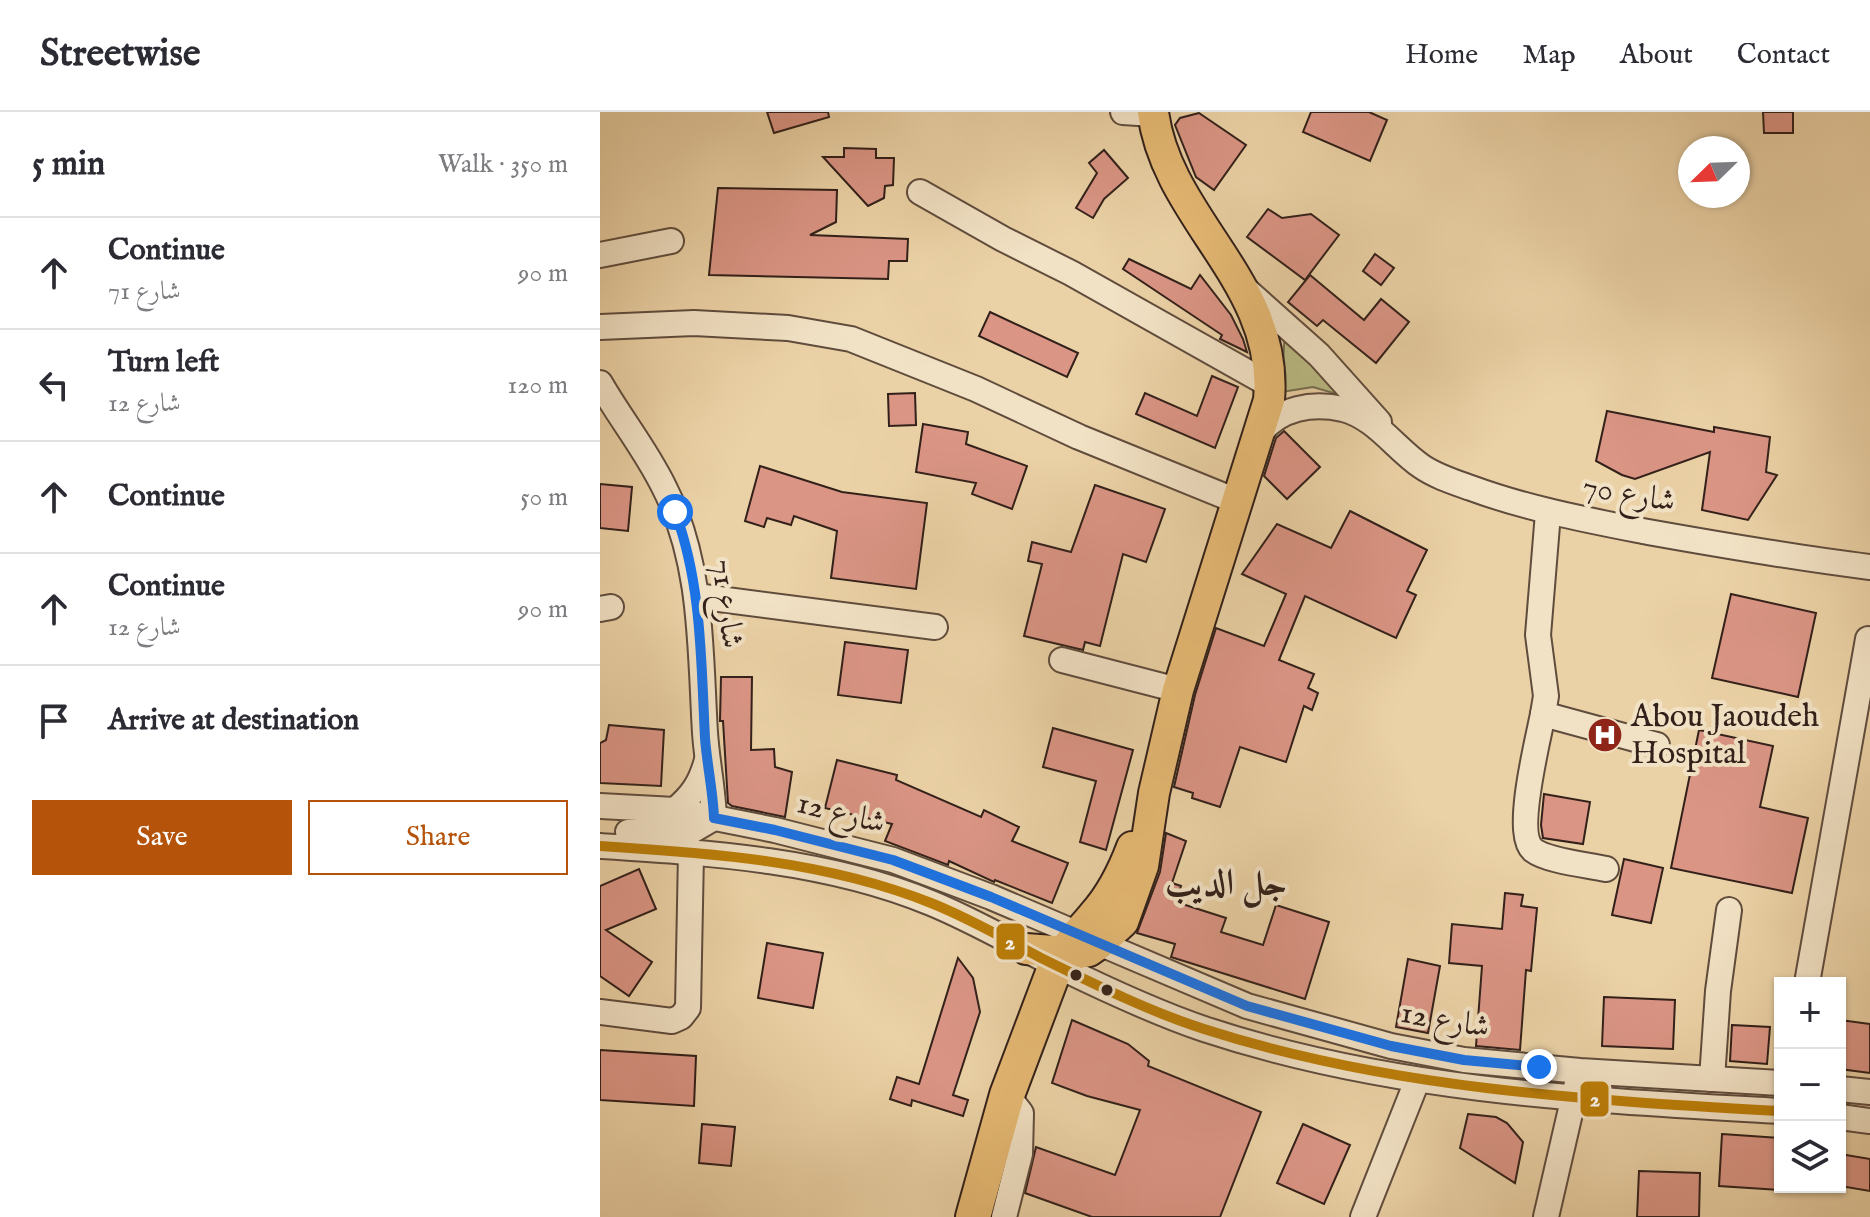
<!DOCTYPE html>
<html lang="en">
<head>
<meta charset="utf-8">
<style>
	body { margin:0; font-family:"IM FELL English",Amiri,serif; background:#f2f2f3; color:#2b2b33 }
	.controls { position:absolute; right:24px; bottom:24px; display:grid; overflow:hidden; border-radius:0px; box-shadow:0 2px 6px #0004 }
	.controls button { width:72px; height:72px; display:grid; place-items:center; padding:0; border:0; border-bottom:2px solid #e1e1e2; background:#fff; color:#2b2b33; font:40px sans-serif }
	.compass { position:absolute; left:1078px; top:24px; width:72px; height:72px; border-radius:50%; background:#fff; box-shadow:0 2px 6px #0004; rotate:247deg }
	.stop { position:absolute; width:24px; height:24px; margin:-18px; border:6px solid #1a73e8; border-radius:50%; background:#fff }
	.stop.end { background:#1a73e8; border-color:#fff; box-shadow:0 2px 8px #0008 }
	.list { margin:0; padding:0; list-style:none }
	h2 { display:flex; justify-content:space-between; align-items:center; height:104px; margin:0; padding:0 32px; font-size:34px }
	h2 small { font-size:26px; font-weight:400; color:#7c7c81 }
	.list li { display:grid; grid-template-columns:52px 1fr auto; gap:24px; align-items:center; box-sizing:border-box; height:112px; padding:0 32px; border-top:2px solid #e1e1e2 }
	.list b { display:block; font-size:30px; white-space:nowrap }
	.list p { margin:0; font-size:26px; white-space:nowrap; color:#7c7c81 }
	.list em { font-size:26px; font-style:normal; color:#7c7c81 }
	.actions { display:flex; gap:16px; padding:24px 32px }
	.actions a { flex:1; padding:18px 0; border:2px solid #b45309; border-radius:0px; text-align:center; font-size:28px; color:#b45309 }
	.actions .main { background:#b45309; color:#fff }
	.icon { flex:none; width:44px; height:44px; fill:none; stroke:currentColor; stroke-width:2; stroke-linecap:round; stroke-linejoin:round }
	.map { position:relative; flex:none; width:1270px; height:1105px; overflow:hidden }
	header { display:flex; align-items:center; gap:48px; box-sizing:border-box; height:112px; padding:0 40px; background:#fff; border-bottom:2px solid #e1e1e2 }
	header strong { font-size:38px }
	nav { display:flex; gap:44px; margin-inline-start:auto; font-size:28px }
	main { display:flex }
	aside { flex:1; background:#fff }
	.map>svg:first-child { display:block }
	.green { fill:#bbbb84; stroke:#766e4f; stroke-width:2 }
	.building { fill:#db9585; stroke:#32201a; stroke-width:2 }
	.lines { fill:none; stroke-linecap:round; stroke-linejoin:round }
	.minor-casing { stroke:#604c3d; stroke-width:28 }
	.major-casing { stroke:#32201a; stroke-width:34 }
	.highway-casing { stroke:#32201a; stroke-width:38 }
	.minor { stroke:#f2e2c5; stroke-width:24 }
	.major { stroke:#e6b973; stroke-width:30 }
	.highway { stroke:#e6b973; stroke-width:34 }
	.bus-1-casing { stroke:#f2e2c5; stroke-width:16 }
	.bus-1 { stroke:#bc7e08; stroke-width:10 }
	.route { stroke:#1a73e8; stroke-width:10 }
	.bus-dot { fill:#32201a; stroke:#f2e2c5; stroke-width:3 }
	.labels { text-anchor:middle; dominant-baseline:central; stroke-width:8; stroke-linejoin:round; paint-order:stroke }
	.street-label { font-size:32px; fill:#32201a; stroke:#f2e2c5 }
	.poi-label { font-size:32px; fill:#32201a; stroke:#f2e2c5; text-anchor:start }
	.quarter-label { font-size:36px; font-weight:bold; fill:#32201a; stroke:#f2e2c5 }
	.line-badge { stroke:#f2e2c5; stroke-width:3 }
	.badge-label { font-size:22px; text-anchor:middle; font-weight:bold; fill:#fff }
</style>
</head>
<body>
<header>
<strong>Streetwise</strong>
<nav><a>Home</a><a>Map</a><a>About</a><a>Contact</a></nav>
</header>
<main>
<aside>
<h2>5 min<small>Walk · 350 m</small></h2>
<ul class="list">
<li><svg class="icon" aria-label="ahead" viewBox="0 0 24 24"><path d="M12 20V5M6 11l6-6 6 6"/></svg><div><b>Continue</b><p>شارع 71</p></div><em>90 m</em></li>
<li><svg class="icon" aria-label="left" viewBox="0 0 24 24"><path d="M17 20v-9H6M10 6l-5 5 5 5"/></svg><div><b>Turn left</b><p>شارع 12</p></div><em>120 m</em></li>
<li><svg class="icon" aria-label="ahead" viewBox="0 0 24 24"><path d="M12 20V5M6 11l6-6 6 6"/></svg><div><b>Continue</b></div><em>50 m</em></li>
<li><svg class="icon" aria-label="ahead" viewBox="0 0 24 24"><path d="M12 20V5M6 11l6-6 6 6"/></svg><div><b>Continue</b><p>شارع 12</p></div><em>90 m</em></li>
<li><svg class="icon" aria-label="arrive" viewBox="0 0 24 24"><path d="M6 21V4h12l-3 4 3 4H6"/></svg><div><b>Arrive at destination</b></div></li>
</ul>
<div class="actions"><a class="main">Save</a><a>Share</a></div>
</aside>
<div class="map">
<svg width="1270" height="1105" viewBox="0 0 1270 1105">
	<rect width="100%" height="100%" fill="#ebd2a6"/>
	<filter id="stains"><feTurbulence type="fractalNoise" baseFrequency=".0025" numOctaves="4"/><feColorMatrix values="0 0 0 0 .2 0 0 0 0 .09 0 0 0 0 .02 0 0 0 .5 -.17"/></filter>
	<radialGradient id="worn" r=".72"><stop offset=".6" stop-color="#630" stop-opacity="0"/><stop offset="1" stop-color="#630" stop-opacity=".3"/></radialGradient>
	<!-- green -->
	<path class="green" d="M685 219 747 285 713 275 681 280Z"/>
	<!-- building -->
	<g class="building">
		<path d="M167 0H228L229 5 174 21Z"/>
		<path d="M711 0H769L787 8 770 49 703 20Z"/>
		<path d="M1163 0H1193V21H1164Z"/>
		<path d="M599 1 646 33 614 78 596 65 575 13 580 6Z"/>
		<path d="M244 36 276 37V46H294L293 73 285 74 284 86 268 94 223 45H244Z"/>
		<path d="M504 38 528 66 504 87 493 106 476 96 497 61 489 51Z"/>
		<path d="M118 76 237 78 236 110 210 123 308 127 307 149H289L288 167 109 163Z"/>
		<path d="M668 97 682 106 711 102 739 123 705 168 647 125Z"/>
		<path d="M775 142 794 156 781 173 763 159Z"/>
		<path d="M529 147 591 177 600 163 631 203 643 227 647 240 620 227 622 223 523 157Z"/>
		<path d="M710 163 764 208 781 187 809 210 776 251 723 208 717 214 688 190Z"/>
		<path d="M390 200 478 241 467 265 379 224Z"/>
		<path d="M612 264 638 275 615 336 536 302 545 281 597 304Z"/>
		<path d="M315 281 316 313 289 314 288 282Z"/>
		<path d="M1007 299 1114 320V315L1170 325 1166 360 1177 363 1148 408 1102 398 1110 340 1035 367 1022 363 996 349Z"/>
		<path d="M323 312 368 320 366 332 427 354 412 397 372 382 376 371 316 360Z"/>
		<path d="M684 319 720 355 687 387 664 364 676 326Z"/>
		<path d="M160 354 242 380 327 391 316 477 231 466 237 419 194 404 191 413 167 406 164 415 145 409Z"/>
		<path d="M0 372 32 375 28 419 0 416Z"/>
		<path d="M495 373 565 397 546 450 523 442 500 534 485 530 483 538 424 524 442 452 428 449 432 430 471 440Z"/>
		<path d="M750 399 827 438 807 479 816 483 796 526 705 484 679 548 714 562 708 576 718 581 712 598 704 594 686 650 640 635 620 695 592 686 593 681 574 675 595 583 616 516 664 534 686 482 642 462 677 412 731 436Z"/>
		<path d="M1131 482 1216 501 1198 585 1112 566Z"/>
		<path d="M245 530 308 538 301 591 238 583Z"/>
		<path d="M121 565H152L151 638 174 637 175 655 192 660 185 705 132 694 128 691 123 609H120Z"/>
		<path d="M9 613 64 618 61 674 0 671V631L6 628Z"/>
		<path d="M453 616 533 638 506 738 480 730 496 669 443 655Z"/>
		<path d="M1099 618 1173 634 1160 695 1208 706 1192 781 1071 756Z"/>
		<path d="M237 648 297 663 296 668 381 705 384 698 419 715 412 729 468 751 452 791 395 768 394 770 349 749 348 753 285 729 292 712 225 696Z"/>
		<path d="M944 682 990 690 983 732 943 726 941 713Z"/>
		<path d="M566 721 586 729 572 771 581 774 576 790 626 806 621 820 663 833 676 793 729 810 705 887 571 845 575 832 537 821 560 760Z"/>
		<path d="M1024 747 1063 756 1051 811 1012 803Z"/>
		<path d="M39 757 56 797 6 818 52 850 29 884 0 864V774Z"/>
		<path d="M905 781 923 783 921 794 937 796 931 859 926 858 920 938 876 934 882 854 849 851 852 812 902 817Z"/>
		<path d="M167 831 223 841 213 896 158 886Z"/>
		<path d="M358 846 373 866 380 900 353 983 368 988 363 1004 312 988 311 994 290 987 297 965 319 972Z"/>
		<path d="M808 847 840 854 828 921 796 915Z"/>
		<path d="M1004 885 1075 888 1073 937 1002 934Z"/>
		<path d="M472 908 528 932 549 949 548 954 661 1000 620 1105H492L425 1081 436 1035 515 1063 540 998 487 984 452 971Z"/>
		<path d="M1240 908 1270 912V961L1240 957Z"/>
		<path d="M1132 913 1170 915 1167 952 1130 949Z"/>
		<path d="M0 938 96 944 94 994 0 988Z"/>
		<path d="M868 1002 896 1005 907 1011 923 1030 915 1071 860 1036Z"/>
		<path d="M102 1012 135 1015 131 1054 99 1051Z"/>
		<path d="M703 1012 750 1033 724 1092 677 1071Z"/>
		<path d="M1122 1022 1180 1026V1078L1119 1074Z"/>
		<path d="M1240 1042 1270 1047V1079L1240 1074Z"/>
		<path d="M1039 1059 1100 1061 1099 1105H1037Z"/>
	</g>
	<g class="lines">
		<defs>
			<g id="minor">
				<path d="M523 0 553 2"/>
				<path d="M320 80 403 127 471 161 670 273"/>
				<path d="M0 143 71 129"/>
				<path d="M644 176 719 243 779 310"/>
				<path d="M0 215 94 211 188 216 251 227 376 277 479 325 639 390"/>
				<path d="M0 271C20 306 46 338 64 375 103 451 100 538 105 621 107 650 113 677 114 706L90 720H28"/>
				<path d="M660 321C680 296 712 290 743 297 775 305 795 336 821 354 835 364 854 370 871 376 928 397 987 408 1048 420 1121 433 1196 446 1270 455"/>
				<path d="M948 401 938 523 946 584 943 602 1057 633"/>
				<path d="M96 484 335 515"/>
				<path d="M0 497 11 495"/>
				<path d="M462 548 578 578"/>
				<path d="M943 602C938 628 914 721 933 738 947 749 988 753 1006 757"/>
				<path d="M0 694 75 698 175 718 293 748 391 785 647 894 791 934 864 948 980 959 1180 971"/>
				<path d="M75 698C93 683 101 670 107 648"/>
				<path d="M0 734C112 741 227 748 331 791 375 809 415 833 458 854 505 877 554 900 604 917 791 979 986 988 1180 999"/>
				<path d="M1207 871 1268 527"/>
				<path d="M0 900 72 909 81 905 88 896 91 741"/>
				<path d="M1112 967 1118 879 1129 798"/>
				<path d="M1240 977 1270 980"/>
				<path d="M1240 1005 1270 1009"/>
				<path d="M404 1105 420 1042 421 1001 407 983"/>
				<path d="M763 1105 817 969"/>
				<path d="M946 1105 977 971"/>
			</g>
			<g id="major">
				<path d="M426 837 479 841 489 839 499 832 523 810 543 754 554 681 578 578 669 288C679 170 567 108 553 0"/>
				<path d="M456 853C466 833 480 819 494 802 511 783 523 759 532 735"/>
			</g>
			<path id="highway" d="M373 1105 407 983 456 853"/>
		</defs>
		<!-- minor casing -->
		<use href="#minor" class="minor-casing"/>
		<!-- major casing -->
		<use href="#major" class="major-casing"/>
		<!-- highway casing -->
		<use href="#highway" class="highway-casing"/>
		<!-- minor -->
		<use href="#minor" class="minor"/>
		<!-- major -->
		<use href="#major" class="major"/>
		<!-- highway -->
		<use href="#highway" class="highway"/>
		<defs>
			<path id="bus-1" d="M0 734C112 741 226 749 331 791 369 806 405 827 441 846 494 872 548 899 604 917 790 977 986 988 1180 999"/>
		</defs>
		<!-- bus-1 casing -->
		<use href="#bus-1" class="bus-1-casing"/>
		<!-- bus-1 -->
		<use href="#bus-1" class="bus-1"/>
	</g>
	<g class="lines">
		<!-- route -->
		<path class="route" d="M75 400C102 472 101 550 105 626 107 653 113 679 114 706L175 718 293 748 391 785 647 894 791 934 864 948 939 955"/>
	</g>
	<!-- icons -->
	<defs>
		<symbol id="hospital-disc" viewBox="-11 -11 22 22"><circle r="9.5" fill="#8f2418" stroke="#f2e2c5"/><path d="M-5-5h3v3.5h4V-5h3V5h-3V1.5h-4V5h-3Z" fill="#fff"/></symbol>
	</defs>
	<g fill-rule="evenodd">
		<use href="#hospital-disc" x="985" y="603" width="40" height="40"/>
	</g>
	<!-- markers -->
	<g class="bus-dot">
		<circle cx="476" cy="863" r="7"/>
		<circle cx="507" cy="878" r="7"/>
	</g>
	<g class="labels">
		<!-- street labels -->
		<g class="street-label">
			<text transform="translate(1029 383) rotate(10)">شارع 70</text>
			<text transform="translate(126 492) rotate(83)">شارع 71</text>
			<text transform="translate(241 702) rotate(14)">شارع 12</text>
			<text transform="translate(845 909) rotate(10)">شارع 12</text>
		</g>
		<!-- poi labels -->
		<g class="poi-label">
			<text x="1031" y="605">Abou Jaoudeh<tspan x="1031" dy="37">Hospital</tspan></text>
		</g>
		<!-- quarter labels -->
		<g class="quarter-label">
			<text x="626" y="772">جل الديب</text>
		</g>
	</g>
	<g class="line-badge">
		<rect x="395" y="810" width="31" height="39" rx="8" fill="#bc7e08"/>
		<rect x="979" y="968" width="31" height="38" rx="8" fill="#bc7e08"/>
	</g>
	<g class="badge-label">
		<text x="410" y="837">2</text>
		<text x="995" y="994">2</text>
	</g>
	<rect width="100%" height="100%" filter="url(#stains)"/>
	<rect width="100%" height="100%" fill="url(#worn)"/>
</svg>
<div class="controls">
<button>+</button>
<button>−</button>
<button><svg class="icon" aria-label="layers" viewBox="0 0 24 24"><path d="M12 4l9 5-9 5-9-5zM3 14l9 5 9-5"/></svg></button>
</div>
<svg class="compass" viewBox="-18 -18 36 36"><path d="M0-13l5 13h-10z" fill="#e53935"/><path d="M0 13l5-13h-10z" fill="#7c7c81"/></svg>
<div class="stop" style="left:75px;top:400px"></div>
<div class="stop end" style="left:939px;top:955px"></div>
</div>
</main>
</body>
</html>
